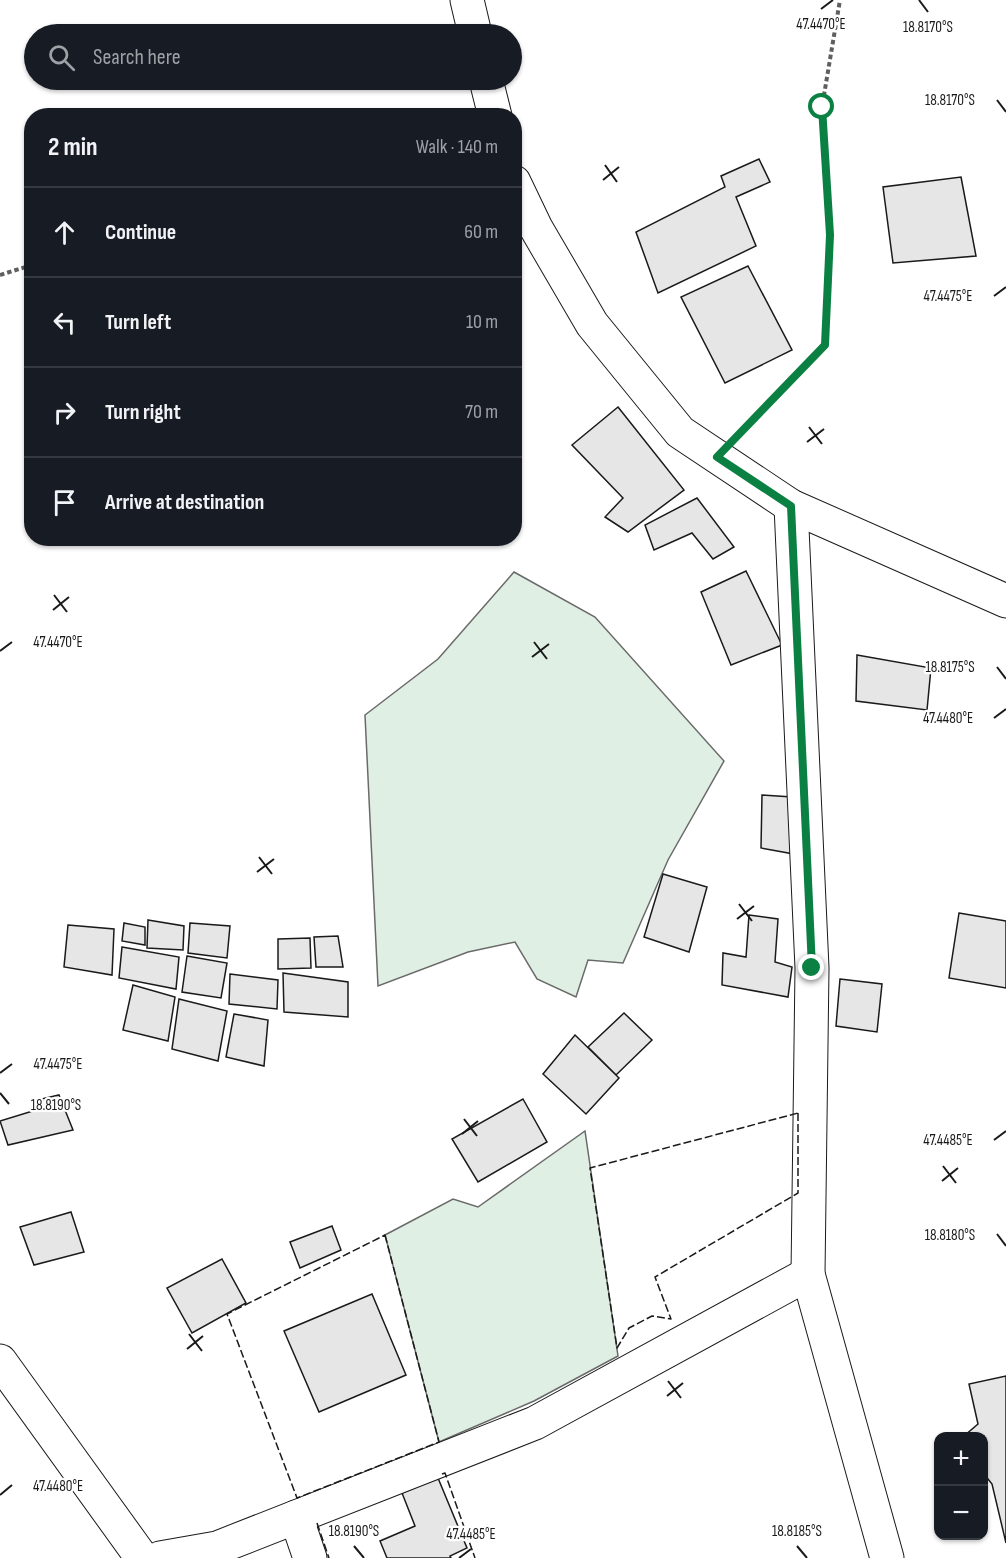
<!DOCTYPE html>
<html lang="en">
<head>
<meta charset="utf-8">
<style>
	body { margin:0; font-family:"Sofia Sans Condensed",sans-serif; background:#20242c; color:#f1f3f6 }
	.controls { position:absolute; right:18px; bottom:18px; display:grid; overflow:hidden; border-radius:12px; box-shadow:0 2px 4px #0004 }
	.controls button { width:54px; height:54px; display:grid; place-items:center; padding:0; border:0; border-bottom:2px solid #363941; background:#171b24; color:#f1f3f6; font:30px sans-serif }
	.stop { position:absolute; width:18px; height:18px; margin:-14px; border:4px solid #0b8043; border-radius:50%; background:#fff }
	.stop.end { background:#0b8043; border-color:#fff; box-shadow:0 2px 6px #0008 }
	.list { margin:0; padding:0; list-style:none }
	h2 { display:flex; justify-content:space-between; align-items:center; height:78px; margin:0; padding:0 24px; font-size:26px }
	h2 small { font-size:20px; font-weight:400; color:#9ea1a6 }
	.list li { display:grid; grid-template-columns:39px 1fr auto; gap:18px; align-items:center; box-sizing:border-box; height:90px; padding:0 24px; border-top:2px solid #363941 }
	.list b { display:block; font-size:22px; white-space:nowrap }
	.list em { font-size:20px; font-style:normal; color:#9ea1a6 }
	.icon { flex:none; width:33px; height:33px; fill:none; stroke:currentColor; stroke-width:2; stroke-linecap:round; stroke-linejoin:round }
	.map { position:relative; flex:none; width:1006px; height:1558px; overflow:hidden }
	.search { position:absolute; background:#171b24; box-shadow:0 2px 4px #0004; left:24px; top:24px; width:498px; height:66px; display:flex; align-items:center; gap:15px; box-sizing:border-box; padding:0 21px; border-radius:33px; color:#9ea1a6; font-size:22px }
	.panel { position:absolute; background:#171b24; box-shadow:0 2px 4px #0004; left:24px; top:108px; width:498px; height:438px; border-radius:24px }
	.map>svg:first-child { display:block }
	.green { fill:#e0efe3; stroke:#6a6a6a; stroke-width:1.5 }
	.building { fill:#e6e6e6; stroke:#1a1a1a; stroke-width:1.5 }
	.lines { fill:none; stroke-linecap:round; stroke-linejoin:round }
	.minor-casing { stroke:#1a1a1a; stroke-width:35 }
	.path { stroke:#5f5f5f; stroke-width:4; stroke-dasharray:4.5 3; stroke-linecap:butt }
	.minor { stroke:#fff; stroke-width:33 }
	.fence { stroke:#1a1a1a; stroke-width:1.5; stroke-dasharray:8 3; stroke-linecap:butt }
	.route { stroke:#0b8043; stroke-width:8 }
	.ticks { fill:none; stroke:#1a1a1a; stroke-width:2 }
	.ticks-label { font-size:15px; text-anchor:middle; fill:#1a1a1a; stroke:#fff; stroke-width:4.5; stroke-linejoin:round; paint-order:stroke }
</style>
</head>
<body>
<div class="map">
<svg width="1006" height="1558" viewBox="0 0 1006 1558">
	<rect width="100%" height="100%" fill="#fff"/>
	<!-- green -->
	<g class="green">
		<path d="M514 572 595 617 724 761 668 860 623 963 588 960 576 997 537 979 515 942 468 952 378 986 365 715 438 659Z"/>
		<path d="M585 1131 618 1356 534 1401 439 1442 385 1235 453 1199 478 1207Z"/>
	</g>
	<!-- building -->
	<g class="building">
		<path d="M759 159 770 182 736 197 756 246 658 293 636 232 725 187 721 176Z"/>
		<path d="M961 177 976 256 893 263 883 187Z"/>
		<path d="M748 266 792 350 725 383 681 297Z"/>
		<path d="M618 407 684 490 628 532 605 517 623 498 572 445Z"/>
		<path d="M697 498 734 547 713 559 692 533 654 550 645 525Z"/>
		<path d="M746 571 782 645 731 665 701 592Z"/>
		<path d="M857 655 931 668 927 710 856 701Z"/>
		<path d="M762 795 792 797 794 854 761 848Z"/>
		<path d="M663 874 707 887 689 952 644 937Z"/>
		<path d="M959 913 1006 921V988L949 978Z"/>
		<path d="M749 915 778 919 775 962 792 967 788 997 722 985 723 953 746 957Z"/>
		<path d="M148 920 184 926 183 950 147 948Z"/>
		<path d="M124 923 145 927V945L122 941Z"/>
		<path d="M190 923 230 926 227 958 188 953Z"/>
		<path d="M68 925 114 929 112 975 64 967Z"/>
		<path d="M338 936 343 967H316L314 937Z"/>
		<path d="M310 938 311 968 278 969V939Z"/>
		<path d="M122 947 179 957 176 989 119 978Z"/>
		<path d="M187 956 227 963 221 998 182 992Z"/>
		<path d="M283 973 348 982V1017L284 1012Z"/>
		<path d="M230 974 278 980 277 1009 229 1004Z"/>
		<path d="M840 979 882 984 877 1032 836 1026Z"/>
		<path d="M133 985 175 997 168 1041 123 1030Z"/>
		<path d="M179 999 227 1011 218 1061 172 1049Z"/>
		<path d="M624 1013 652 1040 616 1075 588 1047Z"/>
		<path d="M234 1014 268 1020 264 1066 226 1057Z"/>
		<path d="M575 1035 619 1078 586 1114 543 1074Z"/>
		<path d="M59 1095 73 1130 8 1145 0 1121 36 1110 33 1101Z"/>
		<path d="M523 1099 547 1142 478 1182 452 1139Z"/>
		<path d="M71 1212 84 1252 34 1265 20 1227Z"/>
		<path d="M332 1226 341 1250 300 1268 290 1242Z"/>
		<path d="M222 1259 246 1303 192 1333 167 1288Z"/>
		<path d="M372 1294 406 1375 319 1412 284 1331Z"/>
		<path d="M1006 1376V1543L992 1484 984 1474V1436H964L978 1424 969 1384Z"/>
		<path d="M438 1478 467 1548 450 1556 451 1558H387L380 1541 415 1526 402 1493Z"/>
	</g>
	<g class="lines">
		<defs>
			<g id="minor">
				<path d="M467 0 475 34"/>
				<path d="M486 80 495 116"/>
				<path d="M514 182 536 228 592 324 680 432 791 506 1006 601"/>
				<path d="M791 506 812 968 808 1274 887 1558"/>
				<path d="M0 1361 142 1558"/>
				<path d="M296 1517 310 1558"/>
				<path d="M160 1558 217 1548 535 1423 808 1274"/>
			</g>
		</defs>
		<!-- minor casing -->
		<use href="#minor" class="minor-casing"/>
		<!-- path -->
		<g class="path">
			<path d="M0 275 32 265"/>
			<path d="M743 430 825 345 830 235 822 107 840 0"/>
		</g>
		<!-- minor -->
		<use href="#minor" class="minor"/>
		<!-- fence -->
		<g class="fence">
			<path d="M798 1113V1193L655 1277 671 1319 652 1316 629 1328 617 1348 590 1168Z"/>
			<path d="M385 1235 439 1442 297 1498 227 1314Z"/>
			<path d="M442 1474 445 1473 475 1558"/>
			<path d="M317 1523 329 1558"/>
		</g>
	</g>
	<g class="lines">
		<!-- route -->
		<path class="route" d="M812 968 791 506 717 457 825 345 830 235 822 107"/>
	</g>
	<!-- ticks -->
	<path class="ticks" d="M919 0 928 12M821 9 833 0M997 100 1006 112M605 165 617 182M603 180 619 167M994 296 1006 287M809 427 822 444M807 442 824 429M54 595 67 612M53 610 69 597M534 642 547 659M0 651 12 642M532 657 549 644M997 667 1006 679M994 718 1006 709M259 857 272 874M257 872 274 859M739 904 752 921M737 919 754 906M0 1073 12 1064M0 1093 9 1104M464 1119 477 1136M462 1134 478 1121M994 1140 1006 1131M943 1166 956 1183M942 1181 958 1168M997 1234 1006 1246M189 1334 202 1351M187 1349 203 1336M668 1381 681 1398M667 1396 683 1383M0 1495 12 1485M354 1546 364 1558M797 1546 807 1558M459 1558 471 1549"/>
	<g class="ticks-label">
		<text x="821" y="29">47.4470°E</text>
		<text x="928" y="32">18.8170°S</text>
		<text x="950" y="105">18.8170°S</text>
		<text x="948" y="301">47.4475°E</text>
		<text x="58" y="647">47.4470°E</text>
		<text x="950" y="672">18.8175°S</text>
		<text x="948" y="723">47.4480°E</text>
		<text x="58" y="1069">47.4475°E</text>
		<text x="56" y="1110">18.8190°S</text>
		<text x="948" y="1145">47.4485°E</text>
		<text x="950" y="1240">18.8180°S</text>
		<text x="58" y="1491">47.4480°E</text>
		<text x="354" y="1536">18.8190°S</text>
		<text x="797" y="1536">18.8185°S</text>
		<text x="471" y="1539">47.4485°E</text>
	</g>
</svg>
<div class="controls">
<button>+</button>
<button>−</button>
</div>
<div class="stop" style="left:822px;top:107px"></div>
<div class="stop end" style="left:812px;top:968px"></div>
<div class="search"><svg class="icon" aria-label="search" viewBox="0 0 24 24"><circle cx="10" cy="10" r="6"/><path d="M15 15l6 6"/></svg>Search here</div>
<section class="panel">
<h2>2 min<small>Walk · 140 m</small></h2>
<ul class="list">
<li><svg class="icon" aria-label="ahead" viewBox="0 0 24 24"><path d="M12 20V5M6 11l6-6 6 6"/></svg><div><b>Continue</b></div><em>60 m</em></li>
<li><svg class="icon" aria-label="left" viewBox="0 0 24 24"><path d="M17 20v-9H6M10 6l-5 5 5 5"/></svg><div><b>Turn left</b></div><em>10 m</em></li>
<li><svg class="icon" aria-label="right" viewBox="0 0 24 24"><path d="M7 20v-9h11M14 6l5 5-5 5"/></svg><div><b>Turn right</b></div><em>70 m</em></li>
<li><svg class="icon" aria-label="arrive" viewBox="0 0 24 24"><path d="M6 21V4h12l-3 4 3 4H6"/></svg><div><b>Arrive at destination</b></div></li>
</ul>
</section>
</div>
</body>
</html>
